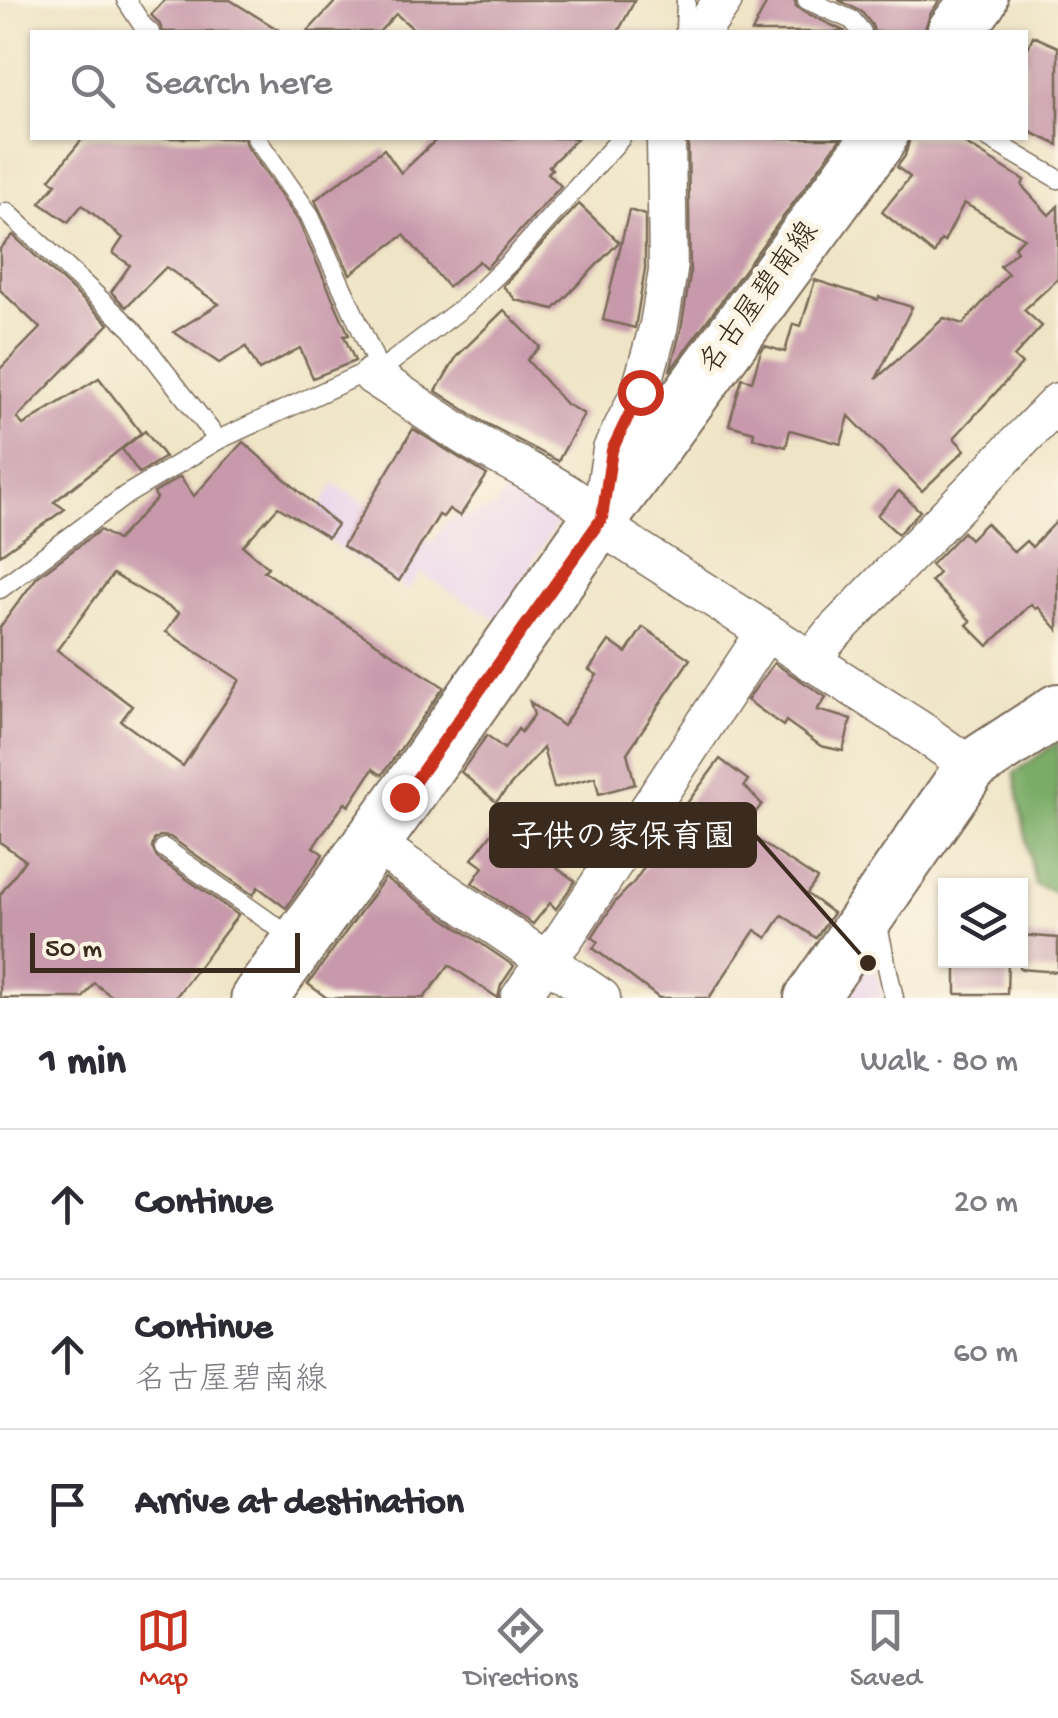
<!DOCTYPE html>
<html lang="en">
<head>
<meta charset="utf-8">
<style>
	body { margin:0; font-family:"Gochi Hand","Klee One",sans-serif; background:#f7f7f7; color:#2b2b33 }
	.controls { position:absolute; right:30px; bottom:30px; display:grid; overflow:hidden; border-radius:0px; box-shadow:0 2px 8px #0004 }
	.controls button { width:90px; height:90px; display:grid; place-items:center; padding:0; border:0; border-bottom:2px solid #e1e1e2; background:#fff; color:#2b2b33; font:50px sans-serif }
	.scale { position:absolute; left:30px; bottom:25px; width:270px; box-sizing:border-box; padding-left:10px; border:5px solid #3b2a1e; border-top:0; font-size:28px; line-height:35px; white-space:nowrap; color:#3b2a1e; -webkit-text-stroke:8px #fcf5e5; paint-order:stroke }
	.stop { position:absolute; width:30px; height:30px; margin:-22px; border:8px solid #c8321e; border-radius:50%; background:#fff }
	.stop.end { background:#c8321e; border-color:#fff; box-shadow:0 2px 10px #0008 }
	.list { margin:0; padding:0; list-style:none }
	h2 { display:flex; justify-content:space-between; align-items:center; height:130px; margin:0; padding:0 40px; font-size:42px }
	h2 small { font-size:32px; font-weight:400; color:#7c7c81 }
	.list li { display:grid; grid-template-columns:65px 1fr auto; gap:30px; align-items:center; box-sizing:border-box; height:150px; padding:0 40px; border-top:2px solid #e1e1e2 }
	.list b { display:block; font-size:38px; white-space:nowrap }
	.list p { margin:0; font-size:32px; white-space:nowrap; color:#7c7c81 }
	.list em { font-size:32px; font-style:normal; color:#7c7c81 }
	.icon { flex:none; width:55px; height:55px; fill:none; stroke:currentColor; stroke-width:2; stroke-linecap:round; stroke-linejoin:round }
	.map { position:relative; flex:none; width:1058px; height:998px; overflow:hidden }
	.search { position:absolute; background:#fff; box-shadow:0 2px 8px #0004; left:30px; right:30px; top:30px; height:110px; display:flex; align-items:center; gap:25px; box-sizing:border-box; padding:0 35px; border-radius:0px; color:#7c7c81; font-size:38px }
	.sheet { height:580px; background:#fff }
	nav { display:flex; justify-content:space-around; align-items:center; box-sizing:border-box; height:140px; border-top:2px solid #e1e1e2; background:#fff; font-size:28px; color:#7c7c81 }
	nav a { display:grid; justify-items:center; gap:5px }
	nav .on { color:#c8321e }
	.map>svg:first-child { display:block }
	.built { fill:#e9d2ed }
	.forest { fill:#7aac68; stroke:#5a6b43; stroke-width:2.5 }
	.building { fill:#c799ab; fill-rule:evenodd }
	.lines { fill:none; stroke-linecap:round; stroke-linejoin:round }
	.lane-casing { stroke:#7a6b59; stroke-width:21 }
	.street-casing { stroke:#7a6b59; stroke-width:41 }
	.secondary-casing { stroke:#7a6b59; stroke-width:56 }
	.primary-casing { stroke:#7a6b59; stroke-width:59 }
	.lane { stroke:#fff; stroke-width:18 }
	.street { stroke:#fff; stroke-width:38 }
	.secondary { stroke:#fff; stroke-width:52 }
	.primary { stroke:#fff; stroke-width:55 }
	.route { stroke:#c8321e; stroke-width:12 }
	.labels { text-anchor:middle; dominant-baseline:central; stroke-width:10; stroke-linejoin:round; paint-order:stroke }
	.street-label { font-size:30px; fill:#3b2a1e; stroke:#fcf5e5 }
	.leader { fill:none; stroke:#3b2a1e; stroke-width:4 }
	.callout-dot { fill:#3b2a1e; stroke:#fcf5e5; stroke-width:4 }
	.callout { fill:#3b2a1e; stroke:#3b2a1e; stroke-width:4 }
	.callout-label { font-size:32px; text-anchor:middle; font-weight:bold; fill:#fff }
</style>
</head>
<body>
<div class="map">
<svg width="1058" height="998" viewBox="0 0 1058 998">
	<rect width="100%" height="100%" fill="#fcf5e5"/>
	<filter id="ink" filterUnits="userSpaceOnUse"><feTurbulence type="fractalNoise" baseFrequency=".01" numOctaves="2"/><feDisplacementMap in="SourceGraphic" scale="20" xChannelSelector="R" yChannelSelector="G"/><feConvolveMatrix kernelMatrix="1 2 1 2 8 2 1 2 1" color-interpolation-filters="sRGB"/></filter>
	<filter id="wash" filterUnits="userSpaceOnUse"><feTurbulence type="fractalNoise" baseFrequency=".0048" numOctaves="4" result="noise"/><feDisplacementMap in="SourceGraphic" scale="40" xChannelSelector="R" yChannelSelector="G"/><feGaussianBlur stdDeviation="2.25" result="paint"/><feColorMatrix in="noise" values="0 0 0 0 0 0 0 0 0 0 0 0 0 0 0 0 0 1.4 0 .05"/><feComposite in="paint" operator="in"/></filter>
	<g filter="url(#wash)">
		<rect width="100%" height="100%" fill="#efe4c6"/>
		<!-- built -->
		<g class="built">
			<path d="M511 479 559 507 562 513 499 621 420 573 408 591 308 528 334 484 431 544 447 521 495 508Z"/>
			<path d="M871 950 884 998H840Z"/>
		</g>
		<!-- forest -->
		<path class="forest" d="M1058 742V893L1035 885 1014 773Z"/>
		<g id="blocks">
			<!-- building -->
			<g class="building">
				<path d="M165 0H230L282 32H163L159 23 151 15Z"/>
				<path d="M337 0H635L618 32H417L396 14 379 32H307Z"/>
				<path d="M768 0H795L796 6 802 11 846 32H752Z"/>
				<path d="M838 0H940L930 14 924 32H874L872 25 861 11Z"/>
				<path d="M1033 36 1058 47V145L1026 130V53Z"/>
				<path d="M83 138H244L246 145 298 220 349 335 344 336 355 361 313 378 300 348 259 370 246 347 219 363 174 332 219 304 166 267 126 307 111 292 130 265 113 253 123 238 82 205 68 222 40 203 56 184 50 179Z"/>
				<path d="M438 138H578L549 166 552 169 548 173 561 186 486 268 479 261 448 287 404 235 350 274 315 200 384 149 401 173Z"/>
				<path d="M688 138H841L670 371 681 329 690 275Z"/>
				<path d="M910 138H956L1024 180 1022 186 1049 215 1058 206V279L1024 310 1042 326 1014 357 1022 364 954 438 965 450 922 491 849 416 841 444 790 430 786 447 753 438 754 432 729 425 742 378 752 381 761 351 765 346 785 352 793 324 801 326 815 280 878 300 879 297 912 307 876 379 944 318 963 324 1008 274 1000 266 1017 251 1014 247 1024 238 964 203 944 242 941 240 934 254 882 212 910 177 897 167 905 156Z"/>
				<path d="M579 204 619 242 554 309 516 300 503 286Z"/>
				<path d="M629 210 645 215V269L635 328 603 320Z"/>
				<path d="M13 235 109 324 17 418 23 425 99 378 141 433 54 502 65 509 0 555V369L40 328 0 290V249Z"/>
				<path d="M504 310 540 347 527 360 566 404 584 414 558 461 482 421 436 391 457 356Z"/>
				<path d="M413 429 487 475 460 516 449 509 443 517 439 515 399 581 343 546Z"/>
				<path d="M145 431 165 457 139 473 122 449Z"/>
				<path d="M243 442 337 525 328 537 278 507 243 546 268 567 264 571 444 687 382 775 373 769 349 806 345 803 313 847 323 854 286 908 258 887 253 895 170 837 160 836 154 840 152 848 157 858 238 915 175 998H114L94 983 83 998H0V895L25 860 0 842V627L37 577 100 530 117 540 157 498 154 493 180 477 194 496ZM113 574 179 613 166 632 240 680 183 766 121 721 132 706 57 650Z"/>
				<path d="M899 491 920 511 898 534 877 515Z"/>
				<path d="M1058 520V630L1038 607 1036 609 1031 604 988 646 967 625 971 621 931 581 939 573 931 565 963 532 970 539 986 523 1014 552 1026 541 1032 547Z"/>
				<path d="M643 627 690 659 627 753 635 784 599 794 595 777 554 788 543 748 496 802 461 772 487 735 504 749 518 729 521 732 534 715 530 702 563 726 597 675 589 670 609 641 626 653Z"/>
				<path d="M774 663 826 697 817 710 851 719 843 751 821 746 786 721 783 726 747 700Z"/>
				<path d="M720 759 748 780 744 786 762 804 742 830 817 879 807 894 833 913 816 938 782 915 767 938 755 930 709 998H659L593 948 598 942 592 937 615 902 634 882 686 807 685 806Z"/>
				<path d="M499 824 575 881 556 909 550 903 533 924 472 883 483 867 472 859Z"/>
				<path d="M385 878 514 966 501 985 498 998 449 965 424 998H327L308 984Z"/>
				<path d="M1020 935 1058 938V972L1020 969Z"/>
				<path d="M956 960H1008L1007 994H956Z"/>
			</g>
		</g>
	</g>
	<g filter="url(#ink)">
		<use href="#blocks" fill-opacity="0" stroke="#7a6b59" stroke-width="2.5"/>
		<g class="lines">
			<defs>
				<g id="lane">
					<path d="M126 0 143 26 150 32"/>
					<path d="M807 0 852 20 862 32"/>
					<path d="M685 32 686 0"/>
					<path d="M256 138 309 214 374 358 373 376"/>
					<path d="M988 138 1058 179"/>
					<path d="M7 212 132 329 218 440"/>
					<path d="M0 589 126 495 218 440 357 376H373L466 305 510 262 621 138"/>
					<path d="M164 848 294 939"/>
					<path d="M877 922 894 998"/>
				</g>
				<g id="street">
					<path d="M701 32 723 0"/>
					<path d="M373 376C406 397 438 420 471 440 523 470 579 492 620 538L921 731 971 767"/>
					<path d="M603 505 612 450 640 393 659 325 668 271 666 138"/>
					<path d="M810 661 830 636 1058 402"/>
					<path d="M372 842 601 998"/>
					<path d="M520 998 546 960 564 938 765 633"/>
				</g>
				<path id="secondary" d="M811 998 971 767 1058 710"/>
				<g id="primary">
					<path d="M955 32 979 0"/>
					<path d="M259 998 405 797 601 517 879 138"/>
				</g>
			</defs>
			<!-- lane casing -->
			<use href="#lane" class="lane-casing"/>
			<!-- street casing -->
			<use href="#street" class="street-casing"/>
			<!-- secondary casing -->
			<use href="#secondary" class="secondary-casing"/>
			<!-- primary casing -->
			<use href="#primary" class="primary-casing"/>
			<!-- lane -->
			<use href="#lane" class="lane"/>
			<!-- street -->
			<use href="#street" class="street"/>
			<!-- secondary -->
			<use href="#secondary" class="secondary"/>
			<!-- primary -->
			<use href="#primary" class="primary"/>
		</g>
	</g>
	<g class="lines" filter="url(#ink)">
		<!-- route -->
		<path class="route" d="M404 797 602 518 612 450 640 392"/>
	</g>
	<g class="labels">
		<!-- street labels -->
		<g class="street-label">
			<text transform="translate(761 299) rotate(-54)">名古屋碧南線</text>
		</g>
	</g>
	<!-- callouts -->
	<path class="leader" d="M868 963L755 835"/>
	<circle class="callout-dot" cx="868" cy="963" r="10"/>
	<rect class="callout" x="491" y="804" width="264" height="62" rx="10"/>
	<g class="callout-label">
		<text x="623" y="846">子供の家保育園</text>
	</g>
</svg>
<div class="controls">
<button><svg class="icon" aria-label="layers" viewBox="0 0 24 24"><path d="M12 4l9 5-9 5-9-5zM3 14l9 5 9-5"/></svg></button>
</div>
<div class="scale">50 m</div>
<div class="stop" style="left:640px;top:392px"></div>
<div class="stop end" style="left:404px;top:797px"></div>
<div class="search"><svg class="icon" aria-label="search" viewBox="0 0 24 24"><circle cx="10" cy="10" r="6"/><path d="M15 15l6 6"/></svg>Search here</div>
</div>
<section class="sheet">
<h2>1 min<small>Walk · 80 m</small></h2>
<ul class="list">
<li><svg class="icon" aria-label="ahead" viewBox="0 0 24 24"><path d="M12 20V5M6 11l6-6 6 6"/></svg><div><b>Continue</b></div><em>20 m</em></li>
<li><svg class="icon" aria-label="ahead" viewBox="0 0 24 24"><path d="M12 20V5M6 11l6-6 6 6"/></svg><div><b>Continue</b><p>名古屋碧南線</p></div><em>60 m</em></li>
<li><svg class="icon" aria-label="arrive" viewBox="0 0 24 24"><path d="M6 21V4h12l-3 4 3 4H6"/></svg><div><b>Arrive at destination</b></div></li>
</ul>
</section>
<nav>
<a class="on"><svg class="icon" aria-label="map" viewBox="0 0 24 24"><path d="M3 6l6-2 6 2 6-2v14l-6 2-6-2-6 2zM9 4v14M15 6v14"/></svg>Map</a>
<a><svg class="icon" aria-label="directions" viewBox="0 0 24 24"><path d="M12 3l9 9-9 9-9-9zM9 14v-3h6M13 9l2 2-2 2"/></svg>Directions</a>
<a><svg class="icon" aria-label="saved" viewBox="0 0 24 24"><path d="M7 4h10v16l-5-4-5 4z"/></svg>Saved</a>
</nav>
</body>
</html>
